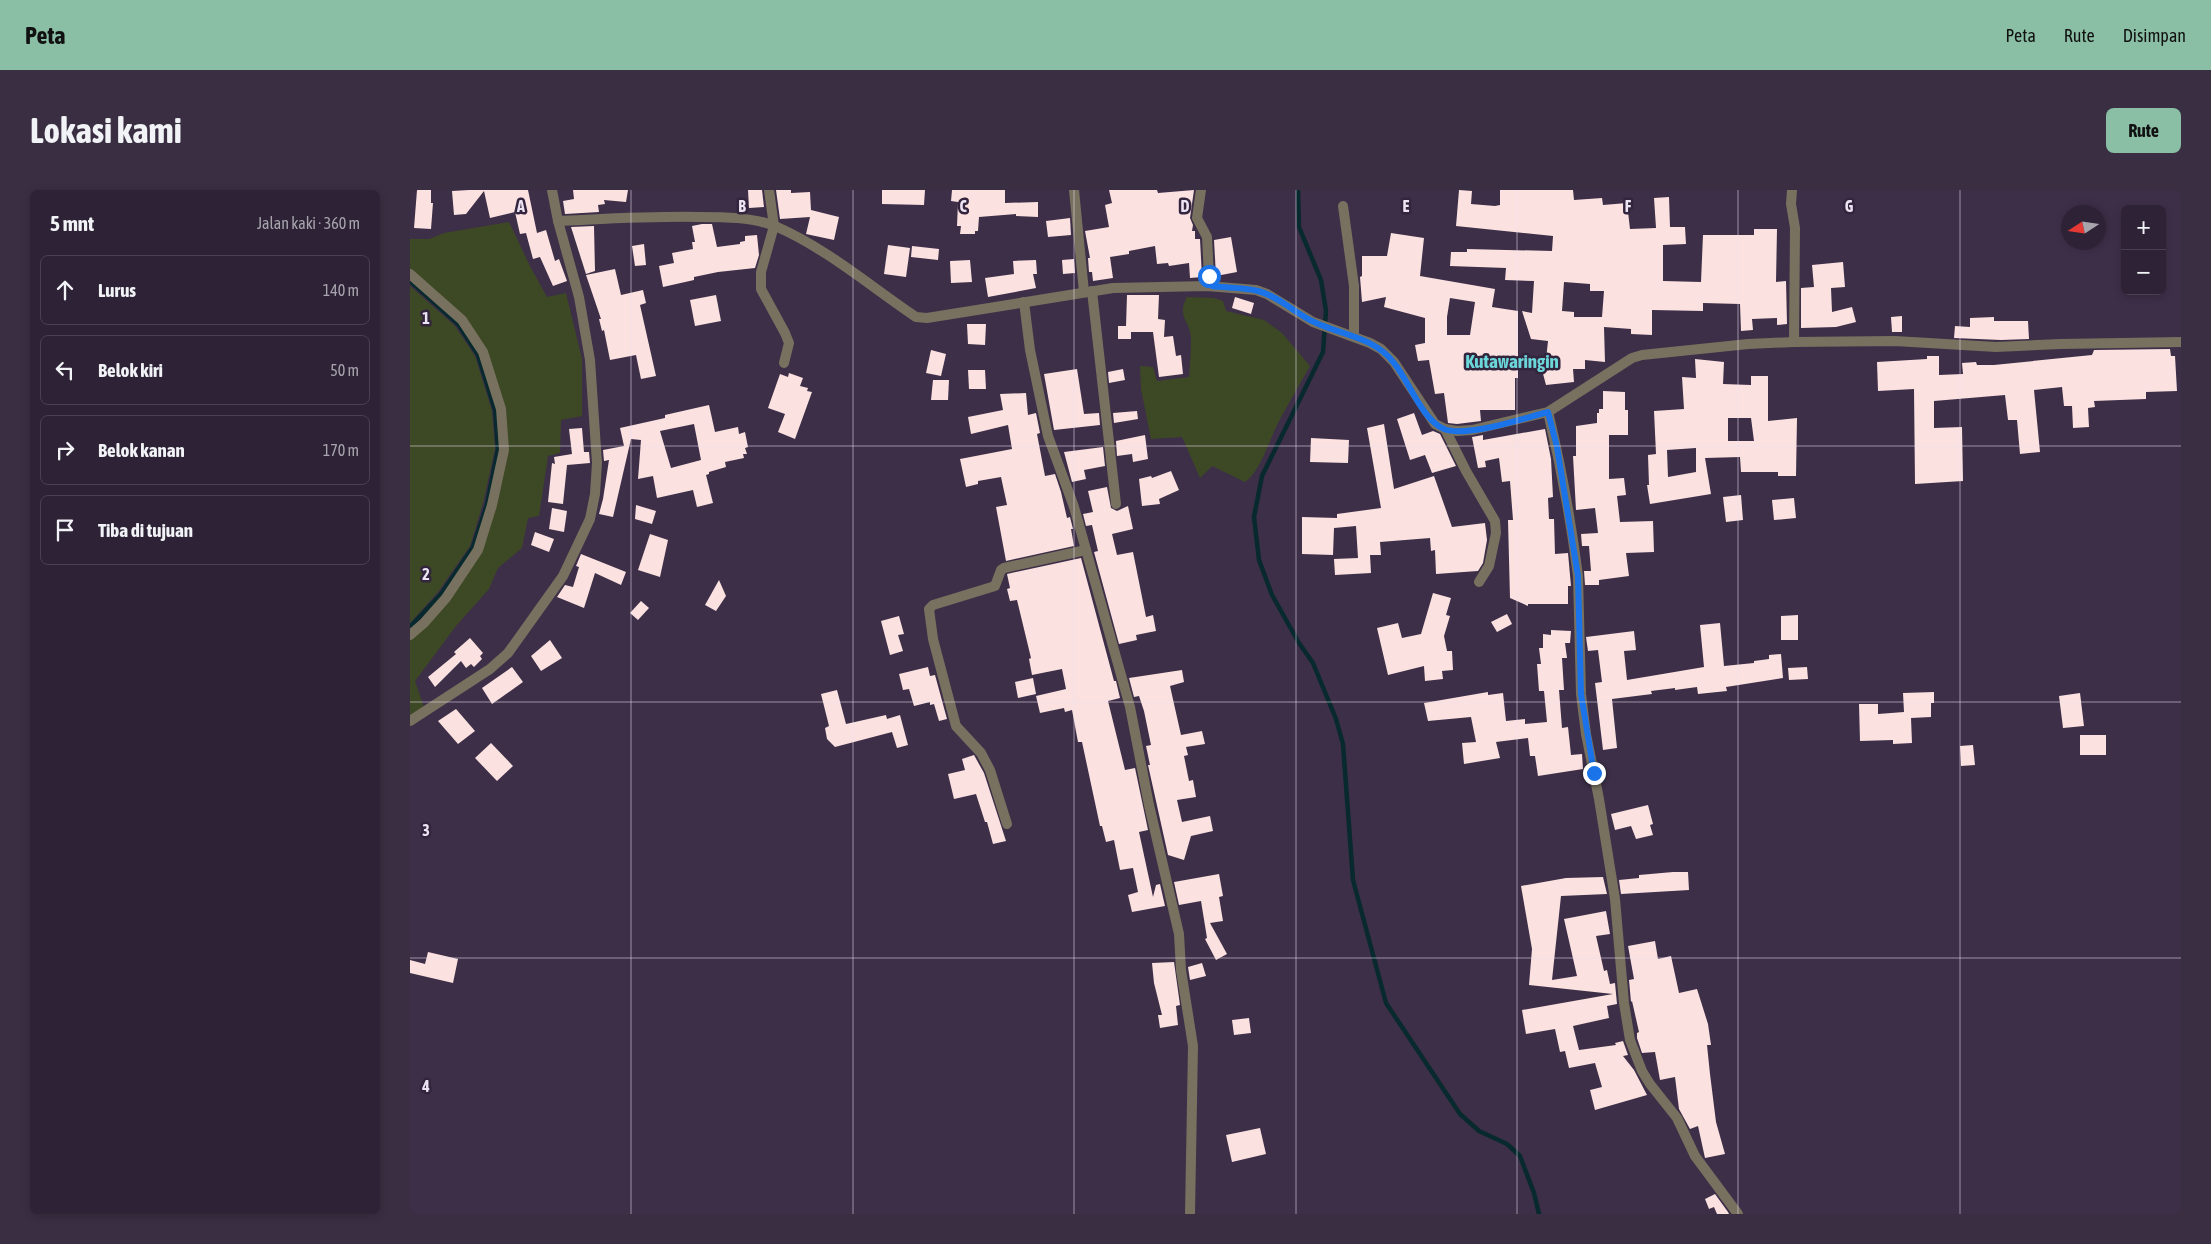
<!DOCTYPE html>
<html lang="id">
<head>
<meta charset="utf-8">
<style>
	body { margin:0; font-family:"Asap Condensed",sans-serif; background:#3a2f42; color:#f1f3f6 }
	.controls { position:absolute; right:15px; top:15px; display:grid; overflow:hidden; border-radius:8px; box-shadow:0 2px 8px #0003 }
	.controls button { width:45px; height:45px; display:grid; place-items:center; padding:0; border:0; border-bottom:1px solid #494051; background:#2e2336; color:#f1f3f6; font:25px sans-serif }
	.compass { position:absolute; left:1651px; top:15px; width:45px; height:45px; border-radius:50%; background:#2e2336; box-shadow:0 2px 8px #0003; rotate:258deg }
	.stop { position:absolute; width:15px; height:15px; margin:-11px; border:4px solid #1a73e8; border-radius:50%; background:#fff }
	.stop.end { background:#1a73e8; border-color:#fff; box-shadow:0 1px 5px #0008 }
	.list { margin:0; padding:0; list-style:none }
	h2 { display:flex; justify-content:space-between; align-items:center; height:65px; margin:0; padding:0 20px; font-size:21px }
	h2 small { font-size:16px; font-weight:400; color:#a7a4ad }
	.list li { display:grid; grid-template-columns:32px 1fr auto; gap:15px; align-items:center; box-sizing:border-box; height:70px; margin:0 10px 10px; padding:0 10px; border:1px solid #494051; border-radius:8px }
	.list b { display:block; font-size:19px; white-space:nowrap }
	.list em { font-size:16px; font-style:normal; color:#a7a4ad }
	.icon { flex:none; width:28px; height:28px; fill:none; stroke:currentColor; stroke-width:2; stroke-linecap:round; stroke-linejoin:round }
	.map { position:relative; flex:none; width:1771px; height:1024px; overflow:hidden; border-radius:8px }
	header { display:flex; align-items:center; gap:30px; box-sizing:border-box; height:70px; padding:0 25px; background:#8abfa5; color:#111 }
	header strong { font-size:24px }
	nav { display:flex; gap:28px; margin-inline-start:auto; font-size:18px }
	.intro { display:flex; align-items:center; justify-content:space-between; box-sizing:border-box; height:120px; padding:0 30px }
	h1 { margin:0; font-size:35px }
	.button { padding:12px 22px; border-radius:8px; background:#8abfa5; color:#111; font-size:18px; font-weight:700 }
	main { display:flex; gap:30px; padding:0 30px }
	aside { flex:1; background:#2e2336; border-radius:8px; box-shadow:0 2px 8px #0003 }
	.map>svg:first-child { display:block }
	.green { fill:#3d4924 }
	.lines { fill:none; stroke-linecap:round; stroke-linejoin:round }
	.stream { stroke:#08292d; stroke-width:4.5 }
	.building { fill:#fbe1e0; fill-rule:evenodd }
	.minor { stroke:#78715f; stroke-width:10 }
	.tertiary { stroke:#78715f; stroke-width:10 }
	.route { stroke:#1a73e8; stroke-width:6 }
	.grid { fill:none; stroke:#ece3f3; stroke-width:1; stroke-opacity:0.55 }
	.labels { text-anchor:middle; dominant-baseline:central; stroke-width:5; stroke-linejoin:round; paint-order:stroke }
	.district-label { font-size:19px; font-weight:bold; fill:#6bd7db; stroke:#33253d }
	.grid-label { font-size:16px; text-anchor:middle; font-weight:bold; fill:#ece3f3; stroke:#33253d; stroke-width:5; stroke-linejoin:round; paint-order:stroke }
</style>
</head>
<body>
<header>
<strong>Peta</strong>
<nav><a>Peta</a><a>Rute</a><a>Disimpan</a></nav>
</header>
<div class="intro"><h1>Lokasi kami</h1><a class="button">Rute</a></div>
<main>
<aside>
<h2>5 mnt<small>Jalan kaki · 360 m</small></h2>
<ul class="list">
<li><svg class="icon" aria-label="ahead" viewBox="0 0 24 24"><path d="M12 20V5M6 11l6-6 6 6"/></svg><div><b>Lurus</b></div><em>140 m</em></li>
<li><svg class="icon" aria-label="left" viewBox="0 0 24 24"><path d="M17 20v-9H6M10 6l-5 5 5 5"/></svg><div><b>Belok kiri</b></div><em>50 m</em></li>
<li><svg class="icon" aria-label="right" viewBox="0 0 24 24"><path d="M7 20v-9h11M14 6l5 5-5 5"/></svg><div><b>Belok kanan</b></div><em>170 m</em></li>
<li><svg class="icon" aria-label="arrive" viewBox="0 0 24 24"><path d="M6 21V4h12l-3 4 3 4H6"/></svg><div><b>Tiba di tujuan</b></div></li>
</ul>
</aside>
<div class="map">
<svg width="1771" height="1024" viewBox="0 0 1771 1024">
	<rect width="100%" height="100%" fill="#3d2f48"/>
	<!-- green -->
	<g class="green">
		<path d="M99 32 121 78 137 107 156 103 172 169V226L151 230 150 263 138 266 129 326 118 328 112 358 88 378 79 399 46 436 5 491 14 517 0 525V447L70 361 96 260 75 161 0 81V49H19L34 43Z"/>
		<path d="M0 96 45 136 65 166 82 221 85 259 73 313 60 356 28 402 0 433Z"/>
		<path d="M777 107 804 108 813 111 816 121 854 130 872 143 900 176C890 194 879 212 869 231 860 248 851 281 835 292L802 276 790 288 772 247 741 249 731 199 730 176 743 177 747 191 779 187C780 174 781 161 781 148 780 130 766 127 777 107Z"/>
	</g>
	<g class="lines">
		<!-- stream -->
		<g class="stream">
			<path d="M888 0 889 37 911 90 916 121 913 162 852 286 844 327 849 370 862 405 889 453 903 473 926 529 933 554 943 690 976 813 1050 924 1069 941 1097 954 1110 966 1124 1003 1129 1024"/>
			<path d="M0 91 48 134 68 165 85 220 88 259 77 314 63 357 31 404 0 437"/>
		</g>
	</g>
	<!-- building -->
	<g class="building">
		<path d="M7 0H21V13H23L21 39 4 38Z"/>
		<path d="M59 0H118L127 43 136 40 145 71 149 69 157 91 143 96 130 67 123 69 116 43 110 44 105 22 80 28 74 1 56 24 44 25 42 1Z"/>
		<path d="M163 0H218L216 12 194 10 195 14 188 15 189 22 155 24 153 11 164 9Z"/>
		<path d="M338 0H352L354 17 339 18Z"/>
		<path d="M366 0H381V3L400 2 401 20 429 27 424 50 396 44 400 27 370 29Z"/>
		<path d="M472 0H515L514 15 472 14Z"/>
		<path d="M542 0H595V13L628 12V27L606 26V24L569 27 568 41H565V44H550L551 36H547L548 12 541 11Z"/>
		<path d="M699 0H747L748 3 784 0 780 28 783 35 782 41H785V49H790L792 87 780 88 779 73 759 76 758 73 747 74 745 56 719 61V64L700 67 703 88 683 91 682 82H679L678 68H680L675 41 699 37 695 15 702 13Z"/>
		<path d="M1049 0 1062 1 1061 14 1085 16 1090 15V0H1163L1164 10 1192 8 1193 15 1217 13 1220 39 1246 38 1244 8 1259 7 1260 37H1275L1276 54 1253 55V91L1291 92 1293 45H1344V39H1367L1366 92 1376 91 1377 134 1367 135V128L1342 129 1343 140 1331 141 1330 114 1293 113V121L1242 120V145L1221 144V139L1194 137 1195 172 1175 170V179H1163L1164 192 1136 195 1132 180 1135 179 1138 151 1121 149 1112 121 1122 123 1124 91 1095 90 1096 78 1040 76 1041 62H1057V59L1142 61 1143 46 1046 36ZM1154 92 1180 94V101H1194L1192 127H1164V122L1152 121Z"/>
		<path d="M660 28 661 45 638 47 636 31Z"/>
		<path d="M292 34H302L307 57 330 54V52L335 51V46L347 45 349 65 345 78 308 82 284 87V90L253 97 249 76 264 73 262 63 283 59 282 52H285L282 36Z"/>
		<path d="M184 36 185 81 176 84 161 37Z"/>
		<path d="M981 43 1014 48 1010 86 1085 99 1082 117 1108 121V188H1105V220H1070L1071 231 1047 234 1038 233 1034 203 1025 204 1019 170 1008 171 1005 155 1015 153V128L974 117 976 107 952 112 950 87 952 86V66H977ZM1040 108 1065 112 1060 145H1037V127Z"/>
		<path d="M821 47 827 82 806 86 804 50Z"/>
		<path d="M234 54 236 75 225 76 222 56Z"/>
		<path d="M478 55 500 58 496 87 474 84Z"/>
		<path d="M502 56 529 59 528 70 501 67Z"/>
		<path d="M664 69 665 83 653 84 652 70Z"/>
		<path d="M560 70 562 92 541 93 540 71Z"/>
		<path d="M626 70 627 84H623L626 98 578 107 575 88 604 84 603 71Z"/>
		<path d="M1433 72 1435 97 1421 98 1422 122 1442 117 1446 132 1426 137 1391 138V98L1404 97 1402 75Z"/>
		<path d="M205 79 211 105 233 100 236 113 230 115 246 186 231 189 226 165 200 170 194 140 192 141 189 129H191L176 85Z"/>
		<path d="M306 105 311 131 285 136 280 110Z"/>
		<path d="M717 105H749L748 129 755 130 754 147 763 146 766 166 771 165 773 184 749 187 743 142H721V149H708V136H716Z"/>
		<path d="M825 107 844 113 841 124 822 118Z"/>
		<path d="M1492 126V142H1482L1481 127Z"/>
		<path d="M1584 127V131H1618L1619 149 1591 150 1544 148 1545 136 1560 137V128Z"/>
		<path d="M557 134H576L575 155 558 154Z"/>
		<path d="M1760 159 1761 166H1765L1767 201 1736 202V209L1684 211 1685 217 1678 218 1679 237 1663 238 1662 216H1654L1652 197 1624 200 1630 262 1610 264 1607 230H1598L1595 205 1524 211V238L1552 237 1553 291 1505 294 1504 199 1468 201 1467 172 1517 169V166H1529V185L1553 184 1552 173 1566 172 1567 175H1584L1682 165 1684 160Z"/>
		<path d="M521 160 536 164 531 186 516 183Z"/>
		<path d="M1285 169 1314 172 1313 194 1341 195V186H1358V231L1387 228 1386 286H1368V282H1331L1330 267 1295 268 1301 304 1240 314 1237 295H1239L1238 265 1246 264 1244 221 1274 219 1272 187 1286 188ZM1318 228H1341L1344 251H1318ZM1286 258V282L1258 287 1257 260Z"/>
		<path d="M667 179 674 224 689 223 690 235 644 240 634 184Z"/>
		<path d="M713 179 715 190 699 193 698 182Z"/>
		<path d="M558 180H575L576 199H559Z"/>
		<path d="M379 183 393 188 390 196 398 198 397 201 402 202 385 249 368 242 375 224 358 218 370 184 378 187Z"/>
		<path d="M523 190H539L538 210H521Z"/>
		<path d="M1193 201 1215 202V220H1218V245H1199V289L1214 288 1216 305 1207 306 1210 332 1243 331 1244 362 1216 363 1219 386 1189 390V395H1175L1174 381H1181L1179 356H1172L1171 344 1188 343 1185 318 1166 320 1163 266H1166V236L1187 233V223H1189V219H1193Z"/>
		<path d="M616 203 618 225 626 223 630 243 627 244 635 286 645 284 651 302 657 328 660 327 663 339H661L664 356 596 371 586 317 597 315 591 287 568 291V294L556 297 550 269 602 259 598 235 561 244 558 227 593 220 590 204Z"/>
		<path d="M299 215 305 242 328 237 329 244 335 242 338 257 335 258 337 264H333L334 268 315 272 316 277 299 282V284L296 285 303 313 287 317 283 300 247 308 243 286 228 289 231 250 221 249 203 327 189 324 193 309 199 270 194 271 193 260 214 256 210 238 255 228V225ZM284 234 291 270 261 278 250 241Z"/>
		<path d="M727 221 728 229 704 233 703 223Z"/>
		<path d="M1004 223 1012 245 1023 241 1030 244 1046 276 1022 283 1015 265 1000 270 987 229Z"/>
		<path d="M974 234 984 299 1024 286 1042 337 1075 333 1077 350 1073 373 1068 381 1026 384 1025 360 1021 361 1020 348 970 352 971 365H960L961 383 925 385 924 369 948 368 946 336 924 338 923 365 892 364V327L927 328V324L971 318 957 238Z"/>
		<path d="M172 238 174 262H179L180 273 157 275 153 314 138 312 142 273 145 274 144 267 162 264 159 239Z"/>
		<path d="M1135 239 1141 269 1143 307 1138 308 1139 329H1144L1145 364 1158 363 1161 396H1158V414H1118V416L1100 408 1098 330H1103L1100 291 1092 292 1089 268 1075 271 1076 277 1068 278 1062 247 1073 245V250Z"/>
		<path d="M735 245 738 269 723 272 722 264 707 266 706 251Z"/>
		<path d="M901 248 939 250 938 273 900 272Z"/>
		<path d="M693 257 695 276 674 280 676 289 662 292 654 262Z"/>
		<path d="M761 281 769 300 749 309 750 314 732 316 729 289 741 286 742 288Z"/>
		<path d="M697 297 701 318 707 321 718 316 723 339 702 344 707 365 723 362 736 427 743 425 746 441 726 445 727 450 709 454 684 362 688 361 682 335 676 336 673 324 683 322 678 301Z"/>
		<path d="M1331 305 1333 330 1316 332 1313 307Z"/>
		<path d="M1384 308 1386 328 1364 330 1362 310Z"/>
		<path d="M226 315 246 321 242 334 225 329Z"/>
		<path d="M142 318 157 321 154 342 139 339Z"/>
		<path d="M125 342 144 349 139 362 121 355Z"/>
		<path d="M240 344 258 350 250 387 228 380Z"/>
		<path d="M171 364 216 382 211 395 185 383 174 418 147 407 155 395 163 397 169 377 166 376Z"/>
		<path d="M671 368 704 491H706L710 508 698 511 715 580 725 578 738 640 729 642 743 707 746 695 750 694 755 716 722 722 718 705 728 702 723 678 710 680 704 650 696 652 692 636H690L672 552H668L662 520 655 522 654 518 630 523 626 506 656 499 652 479 622 485 619 469 621 468 607 410 600 411 597 399 600 398 597 384Z"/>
		<path d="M309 390 316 406 306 421 295 415Z"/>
		<path d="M1023 403 1041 408 1036 425 1040 426 1034 446 1037 461H1042L1043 480 1032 481 1033 489 1015 491 1014 476 978 485 967 438 988 433 992 448 1011 444Z"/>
		<path d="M231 411 239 418 228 430 220 423Z"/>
		<path d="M1097 424 1102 434 1087 442 1081 432Z"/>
		<path d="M1388 425V450H1371V426Z"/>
		<path d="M489 426 494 444 488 445 493 461 480 465 471 431Z"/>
		<path d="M1310 433 1314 476 1344 473V471L1359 469V465L1371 464 1373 488 1316 497 1317 501 1288 504 1287 497 1265 500V498L1241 501 1242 504 1202 509 1207 558 1193 560 1185 493 1192 492 1188 460 1178 461 1176 447 1224 441 1226 460 1214 461 1217 490 1294 477 1290 435Z"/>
		<path d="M1141 440 1161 441 1160 453H1155L1157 468H1152L1154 500H1149L1152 538 1158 537 1161 565 1172 564 1173 579 1128 586 1125 566H1120L1118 548 1086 552 1090 568 1054 574 1052 553 1066 552 1061 527 1018 531 1014 513 1078 502V505L1093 503 1096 531 1115 529V534L1137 532 1134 501H1129L1127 474H1131L1129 458H1133V444L1141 445Z"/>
		<path d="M60 448 73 463 70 466 72 469 64 477 61 474 56 478 51 471 25 497 18 487 46 464 44 462Z"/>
		<path d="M140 450 152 468 131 481 121 466Z"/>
		<path d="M102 477 113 492 82 514 72 498Z"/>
		<path d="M518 477 520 486 525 485 537 529 529 531 524 514 520 515V512L504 516 499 499 493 500 489 484Z"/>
		<path d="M1397 477 1398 489 1379 490 1378 478Z"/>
		<path d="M772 480 774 492 760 496 771 545 792 541 795 554 776 557 778 565 774 566 779 591 783 590 786 607 767 610 772 632 800 626 803 641 781 646 774 670 758 665 738 575H740L736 556 741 555 734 521 729 506 724 507 719 488Z"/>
		<path d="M623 488 626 504 608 508 605 492Z"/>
		<path d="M427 500 436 534 476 525 477 529 490 525 498 555 487 558 482 542 425 557 417 549 415 538 419 536 411 504Z"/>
		<path d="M1524 502V513H1521V527L1501 528 1502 553 1483 554V550L1450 551 1449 514H1468V524L1494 522 1493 503Z"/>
		<path d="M1670 503 1674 536 1653 538 1649 506Z"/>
		<path d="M46 519 65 541 48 554 28 531Z"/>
		<rect x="1670" y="545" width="26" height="20"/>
		<path d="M81 553 103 576 87 591 65 568Z"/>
		<path d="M1563 555 1565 575 1551 576 1550 556Z"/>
		<path d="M564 565 574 583 596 651 583 654 577 632H575L566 604 544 609 538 584 555 580 552 569Z"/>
		<path d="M1238 615 1243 634 1240 635 1243 645 1226 649 1221 636 1205 640 1201 624Z"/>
		<path d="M1263 682H1278L1279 700 1211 704 1209 690 1229 688V685Z"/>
		<path d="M809 684 813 706 809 707 813 731 800 733 817 764 806 770 795 749 797 748 791 711 769 715 764 692Z"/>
		<path d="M1193 687 1197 704 1151 706 1142 790 1167 786 1154 729 1196 721 1200 744 1186 746 1194 781 1197 780 1200 794 1205 793 1207 814 1197 816 1199 828 1163 836 1169 860 1206 855 1205 853 1213 851 1218 865 1213 866 1224 880 1237 905 1185 920 1180 900 1192 897 1185 873 1159 878 1155 861 1150 862 1145 839 1116 844 1112 820 1203 804 1119 795 1122 759 1111 696 1156 688Z"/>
		<path d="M1245 751 1248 769 1261 766 1269 803 1287 799 1298 834 1301 855H1297L1300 884 1306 932 1315 964 1295 968 1288 936 1280 939 1269 919 1265 887 1250 890 1245 862 1232 863 1227 848V843L1229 842 1222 811 1221 812 1219 790 1224 789 1218 756Z"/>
		<path d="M18 762 48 769 43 793 0 783V770L15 774Z"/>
		<path d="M764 772 770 815 766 816 768 835 750 838 748 825H752L744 793 742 773Z"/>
		<path d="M792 773 796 786 780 790 778 777Z"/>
		<path d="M839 828 841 843 824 845 822 830Z"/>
		<path d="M850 938 856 964 822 972 816 945Z"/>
		<path d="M1305 1004 1318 1022 1319 1024H1307L1304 1017 1299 1019 1295 1009Z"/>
	</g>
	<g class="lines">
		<!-- minor -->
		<g class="minor">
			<path d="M359 0 364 36 351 82V99L375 143 379 153 374 173"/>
			<path d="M664 0 674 102"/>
			<path d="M791 0 787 28 797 47 799 86 802 96"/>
			<path d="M1382 0 1381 14 1385 38 1384 152"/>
			<path d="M933 16 944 96V147"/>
			<path d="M148 31C195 29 242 26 289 27 313 27 342 27 365 36 416 58 460 96 506 127L517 128 703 98 797 96 846 100 857 104 903 132 960 153 971 159 984 172 1025 234 1035 239 1047 241 1062 240 1138 222 1222 168 1232 165 1338 154 1384 152 1485 151 1586 157 1650 154 1771 152"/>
			<path d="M0 84 52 130 73 162 91 219 94 260 82 315 68 360 36 408 14 433 0 445"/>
			<path d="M682 101 706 314"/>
			<path d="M614 112 620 160 638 246 664 317 720 517 739 615 769 744 771 780 783 856 780 1024"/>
			<path d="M1138 222C1151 276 1161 331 1168 386L1171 504 1176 544 1189 609 1205 709 1214 813 1220 850 1232 881 1240 894 1267 928 1285 966 1328 1024"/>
			<path d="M1035 239 1056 281 1085 331 1086 343 1079 376 1069 392"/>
			<path d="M597 634 580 580 571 563 546 536 523 449 519 419 523 415 585 396 591 380 594 378 676 360"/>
		</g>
		<!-- tertiary -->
		<path class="tertiary" d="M0 531 80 479 98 463 153 386 180 329 185 304 187 273 180 170 169 107 148 31 142 0"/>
	</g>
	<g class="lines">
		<!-- route -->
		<path class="route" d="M799 86 802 96C817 98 833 97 848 101 868 106 885 123 904 132 931 145 965 147 984 173 999 191 1012 230 1034 239 1056 248 1114 228 1138 222L1147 257 1168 386 1171 504 1184 583"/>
	</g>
	<!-- grid -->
	<path class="grid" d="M221 0V1024M443 0V1024M664 0V1024M886 0V1024M1107 0V1024M1328 0V1024M1550 0V1024M0 256H1771M0 512H1771M0 768H1771"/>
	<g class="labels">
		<!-- district labels -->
		<g class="district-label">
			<text x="1102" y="171">Kutawaringin</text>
		</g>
	</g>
	<g class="grid-label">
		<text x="111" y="22">A</text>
		<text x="332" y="22">B</text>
		<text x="553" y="22">C</text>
		<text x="775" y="22">D</text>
		<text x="996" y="22">E</text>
		<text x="1218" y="22">F</text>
		<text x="1439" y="22">G</text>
		<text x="16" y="134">1</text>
		<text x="16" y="390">2</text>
		<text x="16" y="646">3</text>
		<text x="16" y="902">4</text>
	</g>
</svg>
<div class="controls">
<button>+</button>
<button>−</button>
</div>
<svg class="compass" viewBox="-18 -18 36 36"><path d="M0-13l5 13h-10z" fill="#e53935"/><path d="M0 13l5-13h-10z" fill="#a7a4ad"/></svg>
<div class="stop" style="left:799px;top:86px"></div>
<div class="stop end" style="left:1184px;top:583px"></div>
</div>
</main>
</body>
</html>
